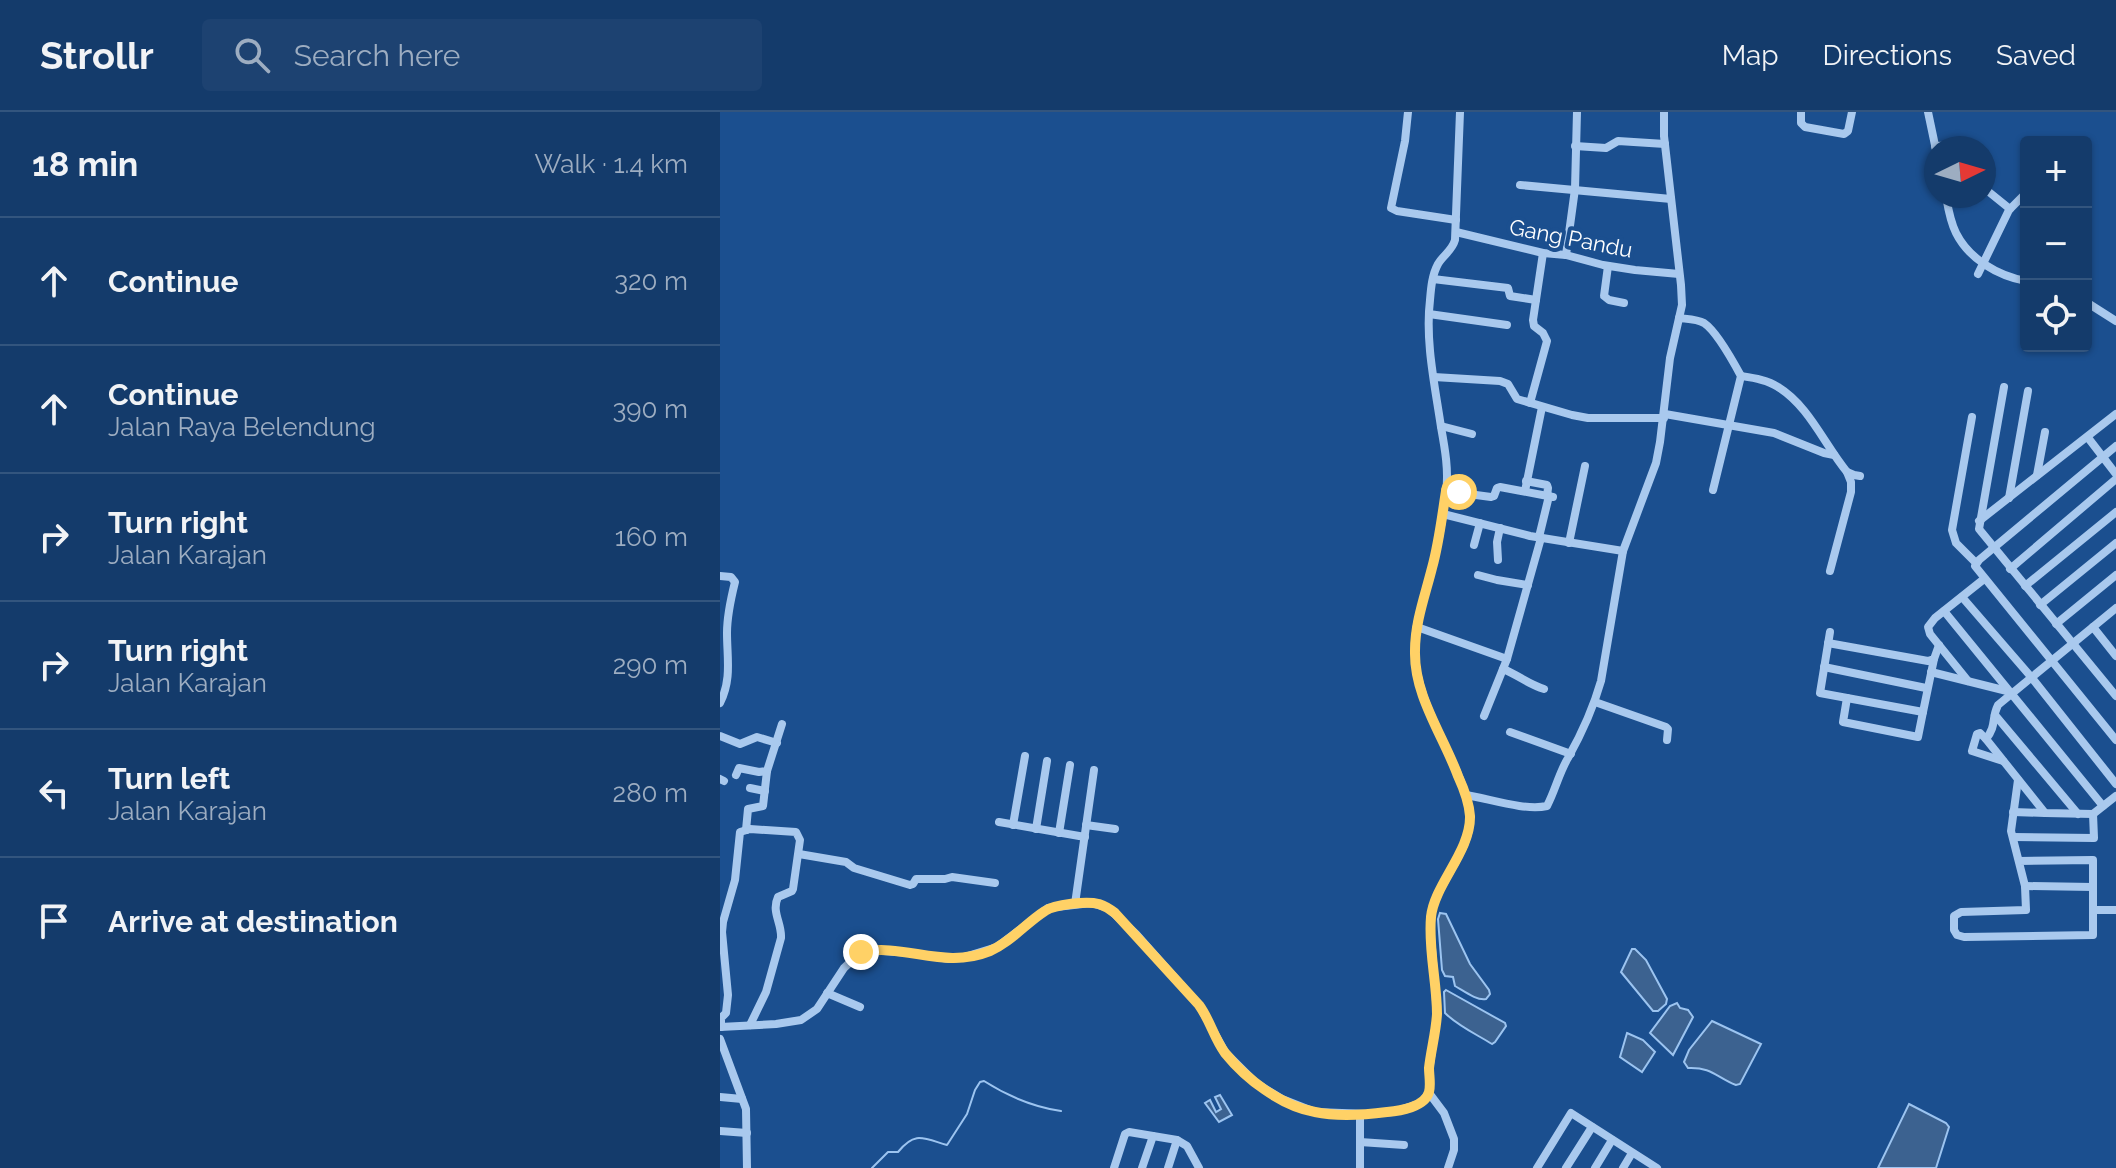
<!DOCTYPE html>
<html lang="en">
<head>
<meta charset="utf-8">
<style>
	body { margin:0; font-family:Raleway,sans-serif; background:#1d4271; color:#f1f3f6 }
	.controls { position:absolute; right:24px; top:24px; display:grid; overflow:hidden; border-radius:8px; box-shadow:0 2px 6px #0004 }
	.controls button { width:72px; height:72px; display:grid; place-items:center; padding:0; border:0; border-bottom:2px solid #33557e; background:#143b6b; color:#f1f3f6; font:40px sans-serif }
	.compass { position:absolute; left:1204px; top:24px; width:72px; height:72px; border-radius:50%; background:#143b6b; box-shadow:0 2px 6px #0004; rotate:85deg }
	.stop { position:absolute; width:24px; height:24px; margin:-18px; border:6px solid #ffd166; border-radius:50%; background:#fff }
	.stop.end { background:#ffd166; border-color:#fff; box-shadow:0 2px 8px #0008 }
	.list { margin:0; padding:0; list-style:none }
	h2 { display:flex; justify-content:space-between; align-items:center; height:104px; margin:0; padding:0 32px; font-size:34px }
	h2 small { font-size:26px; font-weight:400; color:#9dadc1 }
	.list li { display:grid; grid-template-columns:52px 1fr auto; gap:24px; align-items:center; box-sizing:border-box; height:128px; padding:0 32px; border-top:2px solid #33557e }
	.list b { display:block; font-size:30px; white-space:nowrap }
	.list p { margin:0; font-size:26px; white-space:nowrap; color:#9dadc1 }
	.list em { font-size:26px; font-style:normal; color:#9dadc1 }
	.icon { flex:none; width:44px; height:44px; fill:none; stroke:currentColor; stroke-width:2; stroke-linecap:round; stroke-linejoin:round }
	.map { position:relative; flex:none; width:1396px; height:1056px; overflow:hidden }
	header { display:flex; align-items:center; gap:48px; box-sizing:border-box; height:112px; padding:0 40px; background:#143b6b; border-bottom:2px solid #33557e }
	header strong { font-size:38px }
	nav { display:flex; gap:44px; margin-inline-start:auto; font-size:28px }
	.search { width:560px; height:72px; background:#1d4271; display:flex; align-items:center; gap:20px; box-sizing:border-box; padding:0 28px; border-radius:8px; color:#9dadc1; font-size:30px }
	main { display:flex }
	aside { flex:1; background:#143b6b }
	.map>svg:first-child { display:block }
	.water { fill:#3c6290; stroke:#9cc4f0; stroke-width:2 }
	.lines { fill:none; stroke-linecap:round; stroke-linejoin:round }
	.stream { stroke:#9cc4f0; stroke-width:2 }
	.minor { stroke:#a9c9ee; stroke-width:8 }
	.route { stroke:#ffd166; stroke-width:10 }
	.labels { text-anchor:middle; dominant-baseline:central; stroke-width:8; stroke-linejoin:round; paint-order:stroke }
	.street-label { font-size:22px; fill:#fff; stroke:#1b4f8f }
</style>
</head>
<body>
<header>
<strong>Strollr</strong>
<div class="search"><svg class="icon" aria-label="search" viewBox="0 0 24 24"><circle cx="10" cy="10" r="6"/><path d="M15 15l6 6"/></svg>Search here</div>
<nav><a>Map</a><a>Directions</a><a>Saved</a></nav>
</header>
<main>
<aside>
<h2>18 min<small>Walk · 1.4 km</small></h2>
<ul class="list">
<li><svg class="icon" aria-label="ahead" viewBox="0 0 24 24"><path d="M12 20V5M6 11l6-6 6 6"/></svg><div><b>Continue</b></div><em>320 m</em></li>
<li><svg class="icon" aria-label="ahead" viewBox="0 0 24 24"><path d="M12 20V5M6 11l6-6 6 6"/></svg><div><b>Continue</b><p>Jalan Raya Belendung</p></div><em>390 m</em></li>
<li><svg class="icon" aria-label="right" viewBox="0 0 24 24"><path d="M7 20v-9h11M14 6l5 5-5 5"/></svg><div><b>Turn right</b><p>Jalan Karajan</p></div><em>160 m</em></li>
<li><svg class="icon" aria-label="right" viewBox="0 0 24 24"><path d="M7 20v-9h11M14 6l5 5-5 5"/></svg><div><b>Turn right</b><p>Jalan Karajan</p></div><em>290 m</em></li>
<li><svg class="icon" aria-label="left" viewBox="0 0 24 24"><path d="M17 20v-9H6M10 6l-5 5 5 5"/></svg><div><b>Turn left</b><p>Jalan Karajan</p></div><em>280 m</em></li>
<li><svg class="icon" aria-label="arrive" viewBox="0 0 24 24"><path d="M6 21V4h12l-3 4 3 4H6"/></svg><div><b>Arrive at destination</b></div></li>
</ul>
</aside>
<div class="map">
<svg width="1396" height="1056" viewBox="0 0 1396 1056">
	<rect width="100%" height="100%" fill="#1b4f8f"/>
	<!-- water -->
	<g class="water">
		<path d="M720 801 726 802 750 852 769 878 770 882 766 887C757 889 744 879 735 874L733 865 725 864 722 858 718 807Z"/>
		<path d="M912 837H915L926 848 947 887 946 892 938 899H933L901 860Z"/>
		<path d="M726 878 785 911 786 914 775 930 772 932C756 922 738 914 725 901L724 880Z"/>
		<path d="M957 891 960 896 968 898 973 905 953 943 930 921 950 894Z"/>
		<path d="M992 909 1041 932 1020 972 1016 973C996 965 992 955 968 956L964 950 969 938Z"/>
		<path d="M907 921 923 928 935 940 922 960 900 945Z"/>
		<path d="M500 983 512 1003 499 1010 485 991 490 988 496 1000 501 997 495 985Z"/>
		<path d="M1189 992 1226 1011 1229 1015 1216 1056H1158Z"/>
	</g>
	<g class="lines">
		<!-- stream -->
		<path class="stream" d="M152 1056 168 1040H178C195 1019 203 1026 227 1033L247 1002 255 978 260 970 264 969C286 983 314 995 341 999"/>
		<!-- minor -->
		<g class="minor">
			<path d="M688 0 685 29 671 96 677 99 736 108"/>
			<path d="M1081 0V11L1085 15 1124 22 1128 19 1132 0"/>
			<path d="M1208 0 1216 38"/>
			<path d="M855 34 886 36 898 29 945 32"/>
			<path d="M1215 34 1242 33 1244 36"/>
			<path d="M800 73 951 87"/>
			<path d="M1264 76 1290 97"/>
			<path d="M1226 84C1228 96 1230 109 1236 121 1249 147 1278 164 1306 169"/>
			<path d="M736 120 823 141 846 143 883 153 915 158 959 162"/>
			<path d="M846 143 855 77 857 0"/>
			<path d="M888 154 884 184 889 188 904 191"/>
			<path d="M1258 162 1289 98 1306 81"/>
			<path d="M713 167 788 176 790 184 816 188"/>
			<path d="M1366 190 1396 209"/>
			<path d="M709 202 787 213"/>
			<path d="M959 206C966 207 977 207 984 211 996 219 1014 251 1021 264L993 378"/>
			<path d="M1021 264C1034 266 1048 268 1058 275 1089 294 1104 332 1127 360L1134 363 1140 364"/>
			<path d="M714 265 780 269 788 272 797 287 852 303 868 306H944"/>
			<path d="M1284 275 1259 417 1396 584"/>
			<path d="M810 291 827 229 823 221 814 214 813 208 823 141"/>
			<path d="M945 302 1054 321 1104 341 1114 343"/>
			<path d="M1252 305 1232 418 1236 431 1256 451"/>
			<path d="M721 314 752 322"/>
			<path d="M1369 327 1396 362"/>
			<path d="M1396 334 1259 448 1255 454 1396 628"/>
			<path d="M1317 363 1325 320"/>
			<path d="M806 369 827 373 828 376 827 384"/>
			<path d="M726 379 771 385 774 384 777 376 780 375 833 385"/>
			<path d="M805 379 822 295"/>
			<path d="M1289 386 1308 279"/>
			<path d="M723 402 810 424 903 439"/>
			<path d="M1259 409 1396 302"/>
			<path d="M819 425 829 384"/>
			<path d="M849 431 865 354"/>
			<path d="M754 433 760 411"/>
			<path d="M778 448 777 430 780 416"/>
			<path d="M1290 457 1396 367"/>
			<path d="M1110 459 1131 380V370L1127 360"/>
			<path d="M758 463 777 468 808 473"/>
			<path d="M0 464 11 465 15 470C11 486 7 505 7 521 7 546 12 567 0 591"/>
			<path d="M1305 474 1396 400"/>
			<path d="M1242 485 1312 566 1396 672"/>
			<path d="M1320 493 1396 431"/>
			<path d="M1396 496 1278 593C1271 607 1277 613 1266 627L1325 701 1373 702 1396 684"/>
			<path d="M1224 499 1383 694"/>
			<path d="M1336 512 1396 463"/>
			<path d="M697 515 787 547"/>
			<path d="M1373 515 1396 544"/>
			<path d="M1110 520 1100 581 1203 600 1214 547"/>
			<path d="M1108 531 1208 549 1214 547 1219 533"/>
			<path d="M1104 555 1206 576"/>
			<path d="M783 557C798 563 808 572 824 577"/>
			<path d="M1211 560 1287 579"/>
			<path d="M1248 569 1210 522 1208 515 1215 506 1264 467"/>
			<path d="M1127 586 1123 610 1198 625 1203 600"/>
			<path d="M875 590 946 615 948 617 947 628"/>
			<path d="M1275 603 1358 702"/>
			<path d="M764 604 787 547 821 426"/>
			<path d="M790 620 851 642"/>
			<path d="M0 624 20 632 37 625 57 631"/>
			<path d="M1266 627 1260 621 1257 622 1252 639 1283 649"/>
			<path d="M16 663 19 656 39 660 47 659 62 612"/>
			<path d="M0 667 4 669"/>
			<path d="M1298 668 1291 719 1305 774 1306 798 1241 800 1234 804V818L1237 823 1244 825 1373 823V748L1299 749"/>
			<path d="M30 676 45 679"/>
			<path d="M746 683C770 687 805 699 827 694 835 679 839 661 848 646 862 621 873 597 881 569L903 439 936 351 940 330 950 246 962 193 961 173 944 24V0"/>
			<path d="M1293 700 1325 701"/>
			<path d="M279 710 365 725"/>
			<path d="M293 713 305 644"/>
			<path d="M366 713 395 717"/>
			<path d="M316 717 327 649"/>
			<path d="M26 718 28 697 43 694 47 659"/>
			<path d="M339 721 350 653"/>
			<path d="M1293 725 1374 726 1373 702"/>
			<path d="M79 742 126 750 134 756 190 773 193 772 196 767H225L232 765 275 771"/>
			<path d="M1305 774 1373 775"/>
			<path d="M355 792 374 658"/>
			<path d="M1373 798H1396"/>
			<path d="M107 881 140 895"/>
			<path d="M0 915 56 912 81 908 97 897 124 856 141 840 151 838 190 841 229 847 241 846 277 835 328 796 371 791 388 796 416 822 479 893 505 940 536 971 562 987 595 1000 649 1002 673 1000 692 994 701 991 709 981"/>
			<path d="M1 915V906L6 901 8 883 2 820 3 810 15 768 20 720 30 717 76 720 80 728 73 777 72 779 58 785C51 800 62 811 61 826L46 880 30 913"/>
			<path d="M0 927 26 997 27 1056"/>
			<path d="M0 985 22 987"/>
			<path d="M640 1002V1056"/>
			<path d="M0 1019 27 1021"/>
			<path d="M640 1030 684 1033"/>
			<path d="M394 1056 405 1022 409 1020 457 1028 467 1034 479 1056"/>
			<path d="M422 1056 433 1024"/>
			<path d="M448 1056 457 1028"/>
			<path d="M728 1056 734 1038V1027L724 1001 709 981V960L717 903 710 809C713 775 750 741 750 708 750 693 745 680 740 667 725 629 702 594 696 554 690 518 705 486 713 453 719 429 723 405 726 381 729 359 725 337 721 315 715 274 705 229 710 188 711 176 712 163 718 152 723 143 732 139 735 128L740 0"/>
			<path d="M817 1056 851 1001 937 1056"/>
			<path d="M846 1056 872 1015"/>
			<path d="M875 1056 892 1028"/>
			<path d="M903 1056 912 1041"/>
		</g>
	</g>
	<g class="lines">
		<!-- route -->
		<path class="route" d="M141 840C186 831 223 858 270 839 291 830 306 811 325 799 335 792 367 789 379 792 385 794 390 797 395 801L479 893C490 908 494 926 505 941 526 967 561 994 595 1000 618 1005 644 1003 667 1000 680 999 705 995 709 980 711 973 709 963 709 956 711 938 716 920 717 902 717 870 708 837 711 805 714 773 751 739 750 704 749 690 744 677 738 664 723 623 694 584 695 539 695 510 705 484 712 456 719 431 722 404 726 379L739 380"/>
	</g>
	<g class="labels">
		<!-- street labels -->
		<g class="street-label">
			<text transform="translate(851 126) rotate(11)">Gang Pandu</text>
		</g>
	</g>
</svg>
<div class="controls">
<button>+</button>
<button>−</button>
<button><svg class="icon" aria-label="locate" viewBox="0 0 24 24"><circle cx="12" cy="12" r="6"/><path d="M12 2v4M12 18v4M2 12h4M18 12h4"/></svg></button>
</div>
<svg class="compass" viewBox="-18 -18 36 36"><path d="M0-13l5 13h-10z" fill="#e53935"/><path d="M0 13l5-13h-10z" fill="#9dadc1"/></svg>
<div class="stop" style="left:739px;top:380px"></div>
<div class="stop end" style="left:141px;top:840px"></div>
</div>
</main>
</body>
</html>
